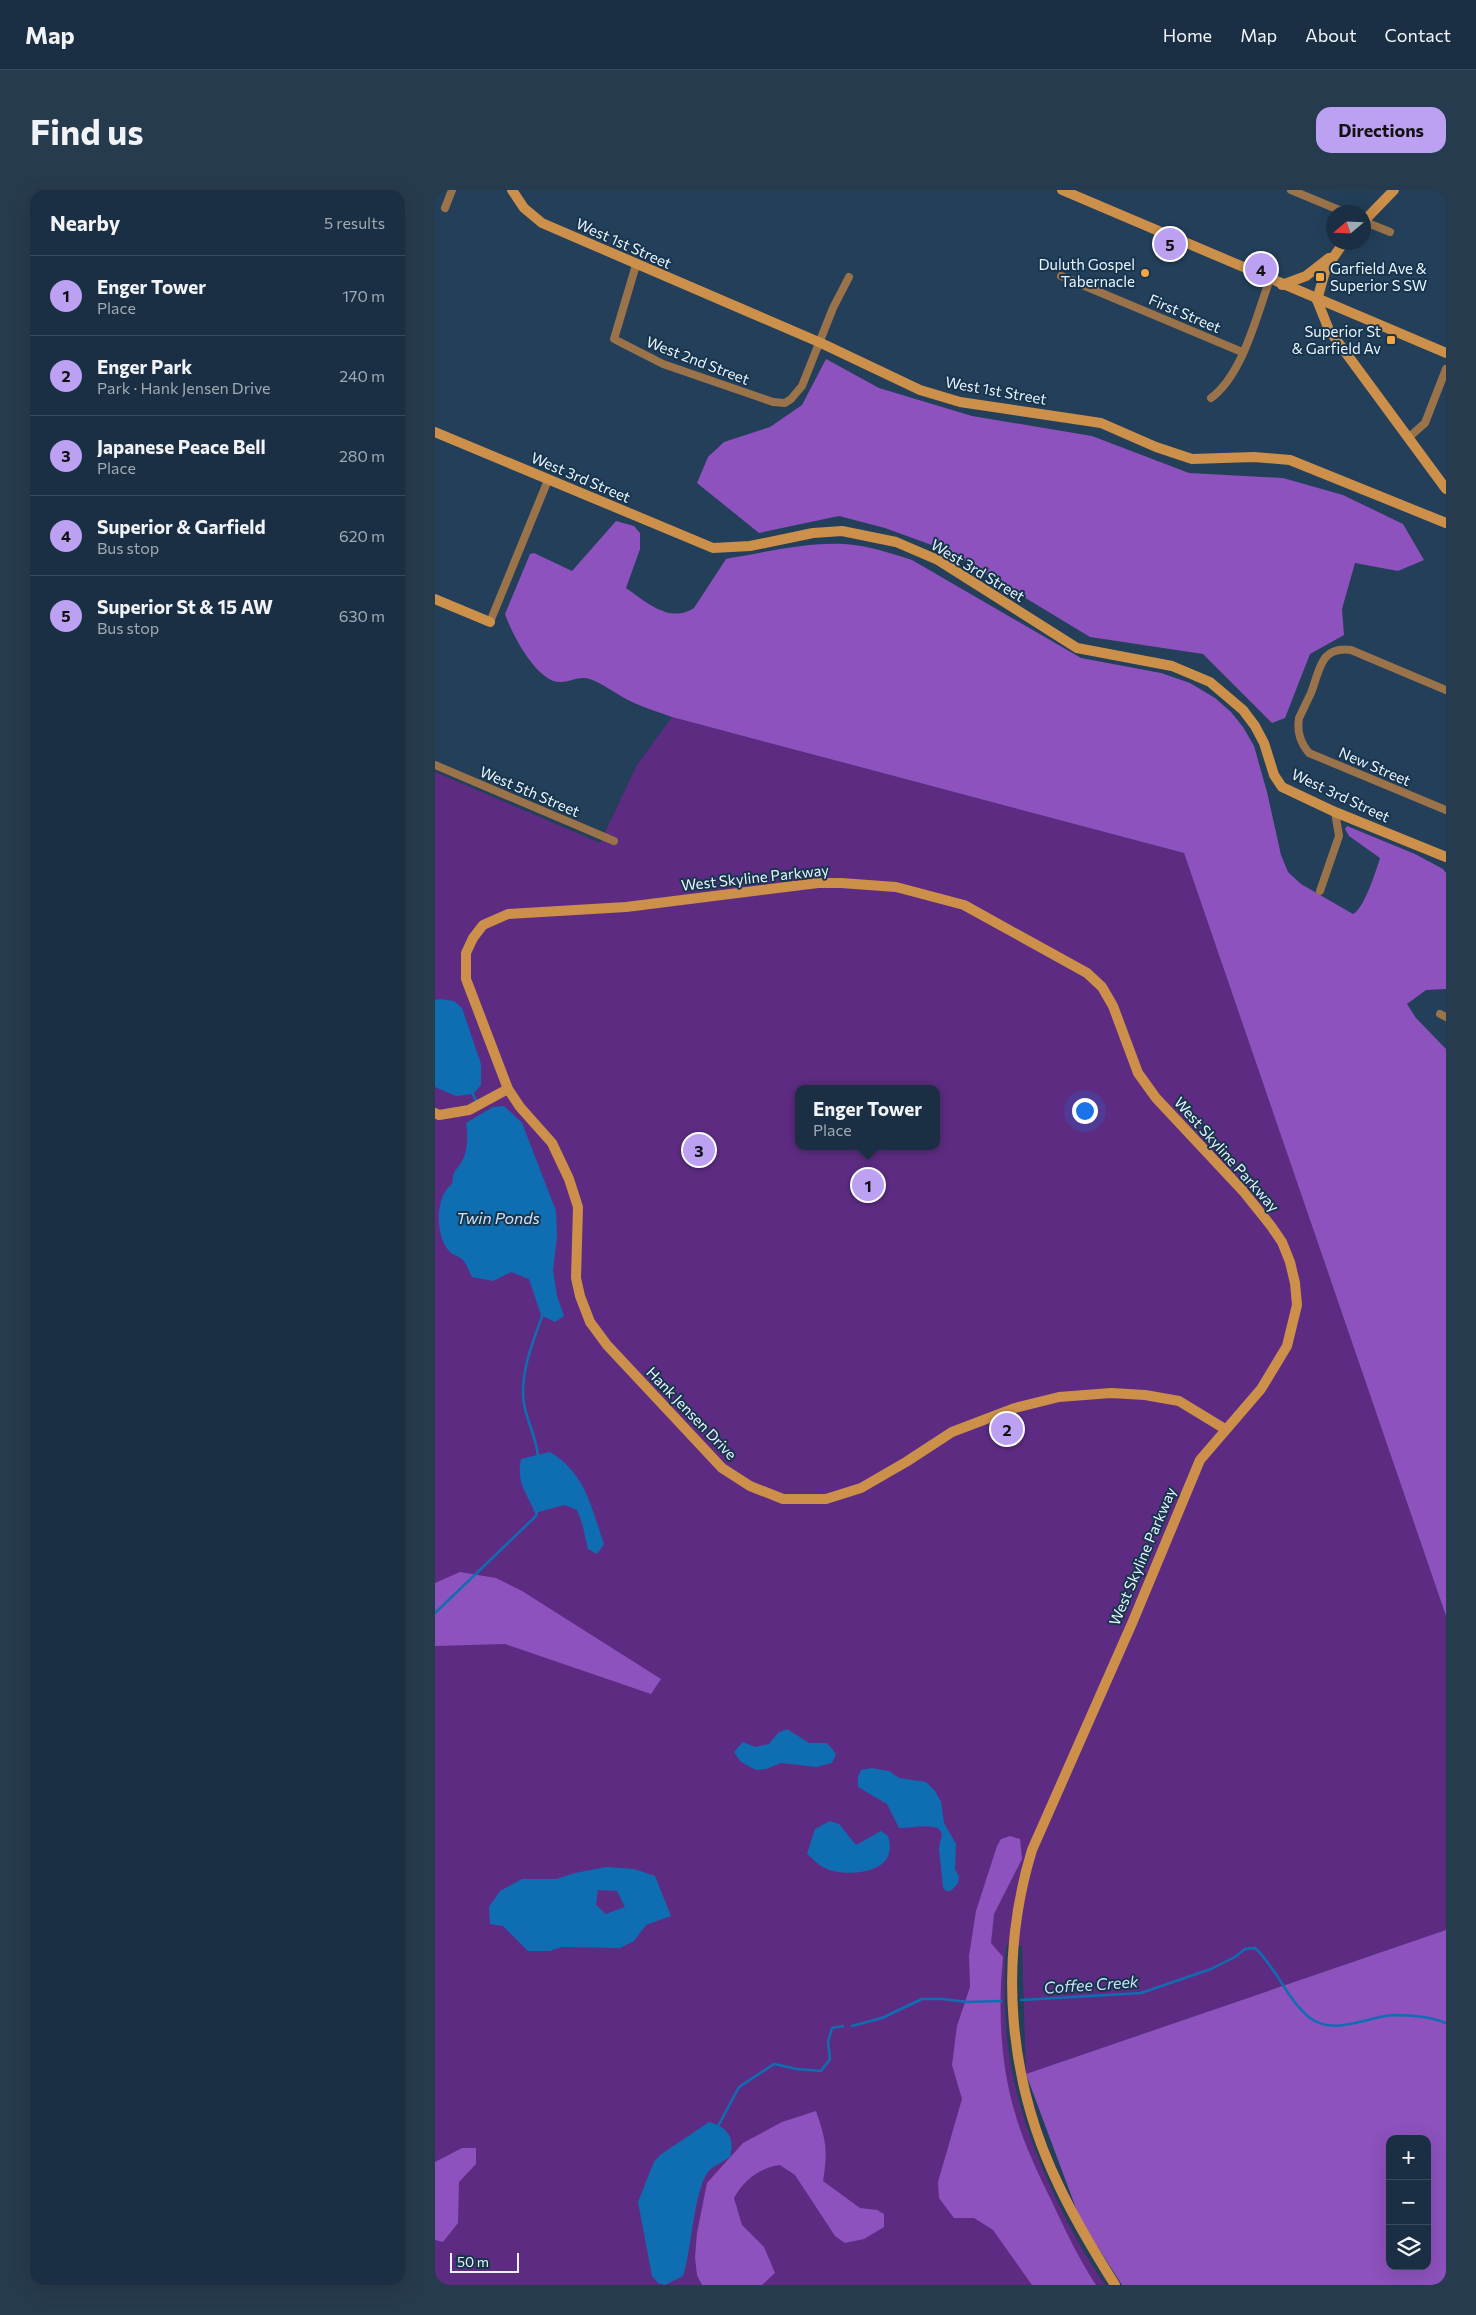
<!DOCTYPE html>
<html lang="en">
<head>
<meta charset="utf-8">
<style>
	body { margin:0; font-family:Commissioner,sans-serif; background:#273b4e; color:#f1f3f6 }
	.controls { position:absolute; right:15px; bottom:15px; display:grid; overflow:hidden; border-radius:10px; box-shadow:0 5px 20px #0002 }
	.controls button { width:45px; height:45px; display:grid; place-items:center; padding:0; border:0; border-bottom:1px solid #384a5c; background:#1a2f43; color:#f1f3f6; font:25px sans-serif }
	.compass { position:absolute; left:891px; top:15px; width:45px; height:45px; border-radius:50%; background:#1a2f43; box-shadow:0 5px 20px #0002; rotate:251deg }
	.scale { position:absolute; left:15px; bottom:12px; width:69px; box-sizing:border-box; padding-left:5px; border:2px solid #eaf4fe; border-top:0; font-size:14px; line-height:18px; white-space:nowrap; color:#eaf4fe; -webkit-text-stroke:4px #18354e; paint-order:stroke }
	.you { position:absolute; left:649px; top:920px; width:18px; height:18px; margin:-12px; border:4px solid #fff; border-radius:50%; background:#1a73e8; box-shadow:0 0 0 8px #1a73e833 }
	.badge { display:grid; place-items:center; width:32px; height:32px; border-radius:50%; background:#bca0f2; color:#111; font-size:16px; font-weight:700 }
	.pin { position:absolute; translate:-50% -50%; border:2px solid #fff; box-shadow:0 1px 5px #0006 }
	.popup { position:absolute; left:360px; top:895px; width:145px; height:65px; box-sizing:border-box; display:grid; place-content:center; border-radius:10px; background:#1a2f43; filter:drop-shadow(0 1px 4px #0005); font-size:16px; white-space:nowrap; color:#9fa9b2 }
	.popup b { font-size:19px; color:#f1f3f6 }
	.popup::after { content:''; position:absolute; left:50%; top:100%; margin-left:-10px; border:10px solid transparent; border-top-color:#1a2f43 }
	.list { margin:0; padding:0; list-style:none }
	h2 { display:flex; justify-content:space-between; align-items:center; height:65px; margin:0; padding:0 20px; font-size:21px }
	h2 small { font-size:16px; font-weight:400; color:#9fa9b2 }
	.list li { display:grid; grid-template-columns:32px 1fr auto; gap:15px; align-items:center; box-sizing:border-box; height:80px; padding:0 20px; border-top:1px solid #384a5c }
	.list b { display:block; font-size:19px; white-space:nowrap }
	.list p { margin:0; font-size:16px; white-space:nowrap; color:#9fa9b2 }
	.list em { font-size:16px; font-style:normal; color:#9fa9b2 }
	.icon { flex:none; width:28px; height:28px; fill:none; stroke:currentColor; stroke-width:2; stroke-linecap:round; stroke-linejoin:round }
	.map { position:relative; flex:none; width:1011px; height:2095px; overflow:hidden; border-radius:15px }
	header { display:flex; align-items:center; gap:30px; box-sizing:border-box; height:70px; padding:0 25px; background:#1a2f43; border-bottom:1px solid #384a5c }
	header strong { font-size:24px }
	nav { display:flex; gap:28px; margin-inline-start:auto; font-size:18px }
	.intro { display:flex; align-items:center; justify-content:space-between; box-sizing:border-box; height:120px; padding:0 30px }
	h1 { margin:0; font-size:35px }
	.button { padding:12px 22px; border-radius:15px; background:#bca0f2; color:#111; font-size:18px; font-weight:700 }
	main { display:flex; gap:30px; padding:0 30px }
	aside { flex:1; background:#1a2f43; border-radius:15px; box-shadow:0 5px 20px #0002 }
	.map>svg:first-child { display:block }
	.green { fill:#5d2c82; fill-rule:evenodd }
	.forest { fill:#8d52bd; fill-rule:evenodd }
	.water { fill:#0f6eb2; fill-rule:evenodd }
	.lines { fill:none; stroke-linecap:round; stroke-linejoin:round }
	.stream { stroke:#0f6eb2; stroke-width:2.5 }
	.street { stroke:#9a734a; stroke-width:8 }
	.secondary { stroke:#cd904a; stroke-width:10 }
	.secondary-bridge { stroke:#cd904a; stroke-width:10 }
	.poi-dot { fill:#f4a443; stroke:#18354e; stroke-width:2 }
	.labels { text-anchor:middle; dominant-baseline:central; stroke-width:4; stroke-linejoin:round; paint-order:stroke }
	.street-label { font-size:15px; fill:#eaf4fe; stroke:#18354e }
	.poi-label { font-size:15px; fill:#eaf4fe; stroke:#18354e; text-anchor:end }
	.water-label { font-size:16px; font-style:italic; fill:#cce3f9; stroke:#18354e }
</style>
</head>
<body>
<header>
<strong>Map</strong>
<nav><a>Home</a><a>Map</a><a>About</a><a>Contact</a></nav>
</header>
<div class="intro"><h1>Find us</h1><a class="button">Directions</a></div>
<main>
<aside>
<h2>Nearby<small>5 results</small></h2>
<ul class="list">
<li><span class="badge">1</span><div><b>Enger Tower</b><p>Place</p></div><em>170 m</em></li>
<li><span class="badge">2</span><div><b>Enger Park</b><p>Park · Hank Jensen Drive</p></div><em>240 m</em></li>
<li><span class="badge">3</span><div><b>Japanese Peace Bell</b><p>Place</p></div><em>280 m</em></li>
<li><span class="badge">4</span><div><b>Superior &amp; Garfield</b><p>Bus stop</p></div><em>620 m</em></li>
<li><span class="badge">5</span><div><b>Superior St &amp; 15 AW</b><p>Bus stop</p></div><em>630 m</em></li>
</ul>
</aside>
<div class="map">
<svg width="1011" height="2095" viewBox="0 0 1011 2095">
	<rect width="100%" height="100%" fill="#233f59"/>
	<!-- green -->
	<path class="green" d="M237 527 749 663 1011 1426V1740L591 1884 587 1756 571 1755C569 1789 569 1823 573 1857 583 1936 626 2030 670 2095H0V582L165 653 202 575ZM364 899H502V956H364Z"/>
	<!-- forest -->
	<g class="forest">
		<path d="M391 169 444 198 537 226 657 246 754 283 848 288 908 305 968 334 989 370 963 381 920 373 907 419 909 445 875 464 850 528 837 533 768 464 655 447 513 361 450 338 404 326 324 343 262 293 273 267 289 252 335 237 367 215Z"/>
		<path d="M181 331 199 336 205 343V359L191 398C211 412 235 434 259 418L291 369 295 368C332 362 371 352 409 354 432 355 455 363 477 370L646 468 726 483 755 493 780 508 796 522 808 537 819 556 832 602 846 665 853 682 866 694 918 724C929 719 941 681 945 668L914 646 910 639 912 636 980 664 1008 679 1011 683V799L991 800 972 814 981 828 1011 859V1426L749 663 237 527C224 522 210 518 197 512 184 506 173 497 160 491 147 484 139 491 126 492 102 493 77 444 70 424L95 364 99 363 137 381Z"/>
		<path d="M25 1382 61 1388 87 1401 226 1489 216 1504 70 1454 0 1456V1393Z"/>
		<path d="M575 1646 585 1649 587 1669 559 1724 556 1753 568 1767C563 1819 565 1873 580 1923 589 1955 604 1985 618 2014 631 2042 644 2069 661 2095H597L558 2040 539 2028H519L504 2008 503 1992 527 1909 517 1875 522 1836 535 1797 534 1766 541 1721 562 1656 566 1649Z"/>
		<path d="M1011 1740V2095H687L645 2029 591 1884ZM955 1949H992V2076H955Z"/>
		<path d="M381 1921C391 1950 393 1960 388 1991L425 2018 442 2020 449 2024V2037L429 2049 410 2053 400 2046 360 1985 345 1975C324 1978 309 1990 299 2008L307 2035 329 2057 340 2083 327 2095H267L262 2085 260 2067 262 2043 272 1993 308 1953 347 1932Z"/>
		<path d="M27 1958H41V1974L24 1992 23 2033 8 2052 0 2050V1972Z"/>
	</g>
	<!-- water -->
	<g class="water">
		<path d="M5 809 19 811 27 818 46 874V895L38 904 21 906 0 897V810Z"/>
		<path d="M69 916 87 933 121 1021 122 1047 118 1080 122 1106 129 1126 120 1132 106 1125 94 1089 76 1082 58 1091 37 1087C34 1082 32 1074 28 1070 24 1066 17 1065 14 1061 0 1045 0 1006 17 994 19 976 22 982 28 969 33 960 33 944 31 933L58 917Z"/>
		<path d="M115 1262C151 1284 156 1317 169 1354L162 1364 153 1359 147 1333 142 1320 129 1315 100 1323C92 1302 81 1294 86 1269Z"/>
		<path d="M352 1539 374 1553H392L401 1564 397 1573 381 1577 346 1573 331 1579 321 1580 306 1572 299 1562 308 1552 320 1557 334 1554 343 1543Z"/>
		<path d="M436 1578 454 1581 464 1588 491 1592 500 1601 506 1612 509 1633 521 1654 520 1679 524 1687 523 1693 516 1701H511L508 1697 504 1658 507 1644 503 1638C489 1634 478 1638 464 1638L452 1614 423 1597V1587L426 1580Z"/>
		<path d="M395 1631 404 1634 421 1655 446 1641 453 1646C455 1652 456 1659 453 1666 444 1686 404 1686 388 1677 382 1674 377 1668 372 1664L380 1639Z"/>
		<path d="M171 1677 199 1679 220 1686 236 1726 211 1735 199 1751 185 1758 127 1757 115 1761H93L68 1736 55 1734 54 1717 65 1701 87 1689H121L140 1683ZM163 1700 182 1701 190 1717 171 1724 161 1715Z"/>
		<path d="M274 1932C293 1937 300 1948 295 1967 289 1971 282 1974 276 1979 259 1992 257 2062 248 2086L230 2095 223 2093 217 2086 203 2012 219 1972 225 1965Z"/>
	</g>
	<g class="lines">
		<!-- stream -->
		<g class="stream">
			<path d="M37 902 42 913"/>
			<path d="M103 1266C101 1247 92 1231 89 1214 84 1185 98 1151 108 1124"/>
			<path d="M0 1423 101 1326 102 1321"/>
			<path d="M586 1810 706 1803 776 1779 800 1767 810 1759 820 1758C842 1778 852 1810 875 1828 899 1846 932 1827 958 1825 974 1825 996 1827 1011 1833"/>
			<path d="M417 1836 447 1828 487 1809H508L532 1812 566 1811"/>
			<path d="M282 1938 304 1897 339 1874 362 1879 386 1881 395 1869 393 1852 397 1838 408 1836"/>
		</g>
		<!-- street -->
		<g class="street">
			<path d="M856 0 909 22"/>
			<path d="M10 18 17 0"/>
			<path d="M928 31 955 42"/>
			<path d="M201 75 179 149 228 174 338 212 350 213 356 209 367 196 398 118 414 87"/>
			<path d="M626 86 807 162"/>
			<path d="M776 208C808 184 821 127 835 89"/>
			<path d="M973 248 990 233 1011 179"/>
			<path d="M55 432 113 290"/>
			<path d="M1011 500 916 460C885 456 885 480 876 503 872 511 868 520 864 528 862 542 865 552 874 563L1011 620"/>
			<path d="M0 575 179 651"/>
			<path d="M885 701 904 646 900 622"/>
			<path d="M1005 824 1011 827"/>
		</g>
		<!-- secondary -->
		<g class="secondary">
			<path d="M77 0 89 18 107 33 386 153 485 200 525 212 666 233 721 257 757 269 819 267 855 270 1011 333"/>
			<path d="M627 0 1011 163"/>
			<path d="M847 95 871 86 894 68"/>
			<path d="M882 110 894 140 1011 299"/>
			<path d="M882 110 891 78 909 52"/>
			<path d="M0 242 278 358 315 356 378 343 407 341 461 352 503 370 642 458 737 476 775 492 808 520 820 536 829 553 839 585 847 597 900 622 1011 667"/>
			<path d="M0 409 55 432"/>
			<path d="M0 923 4 925 34 920 73 899"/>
			<path d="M680 2095C660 2063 640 2030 624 1996 573 1891 563 1771 597 1660L698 1431 765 1270 826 1199 852 1156 862 1115 860 1093 855 1072 847 1052 836 1036 808 1001 721 908 703 883 678 816 667 797 652 783 529 715 461 697 406 693H383L191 717 73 724 48 735 38 748 31 763V789L73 899 85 917 117 953 134 989 143 1017 141 1088 145 1106 155 1132 172 1155 287 1278 315 1296 348 1309H391L426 1298 471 1272 517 1242 580 1218 624 1207 676 1203 710 1205 744 1211 790 1239"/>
		</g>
		<!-- secondary-bridge -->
		<path class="secondary-bridge" d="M928 32 959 0"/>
	</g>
	<!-- markers -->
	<g class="poi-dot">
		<circle cx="710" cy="83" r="5"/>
		<rect x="880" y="82" width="10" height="10" rx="2.5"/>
		<rect x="951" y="145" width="10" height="10" rx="2.5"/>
	</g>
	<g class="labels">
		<!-- street labels -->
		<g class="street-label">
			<text transform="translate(189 53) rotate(24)">West 1st Street</text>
			<text transform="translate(750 123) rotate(23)">First Street</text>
			<text transform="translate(263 170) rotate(21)">West 2nd Street</text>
			<text transform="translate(561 200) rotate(10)">West 1st Street</text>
			<text transform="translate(146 287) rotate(23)">West 3rd Street</text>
			<text transform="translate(543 380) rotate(31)">West 3rd Street</text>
			<text transform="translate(940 576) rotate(23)">New Street</text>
			<text transform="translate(95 601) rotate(23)">West 5th Street</text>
			<text transform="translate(906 605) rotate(25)">West 3rd Street</text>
			<text transform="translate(320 687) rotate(-6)">West Skyline Parkway</text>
			<text transform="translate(792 964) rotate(48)">West Skyline Parkway</text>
			<text transform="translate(257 1223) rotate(46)">Hank Jensen Drive</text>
			<text transform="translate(707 1366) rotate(-67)">West Skyline Parkway</text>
		</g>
		<!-- poi labels -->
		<g class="poi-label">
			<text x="700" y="74">Duluth Gospel<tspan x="700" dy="17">Tabernacle</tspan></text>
			<text x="895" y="78" text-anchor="start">Garfield Ave &amp;<tspan x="895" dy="17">Superior S SW</tspan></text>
			<text x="946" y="141">Superior St<tspan x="946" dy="17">&amp; Garfield Av</tspan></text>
		</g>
		<!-- water labels -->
		<g class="water-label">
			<text x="63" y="1027">Twin Ponds</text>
			<text transform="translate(656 1794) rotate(-4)">Coffee Creek</text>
		</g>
	</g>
</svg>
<div class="controls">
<button>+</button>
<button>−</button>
<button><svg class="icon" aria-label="layers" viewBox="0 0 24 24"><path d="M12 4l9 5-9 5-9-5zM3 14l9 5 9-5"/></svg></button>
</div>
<svg class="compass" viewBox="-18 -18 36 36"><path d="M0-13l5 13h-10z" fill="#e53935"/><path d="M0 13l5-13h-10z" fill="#9fa9b2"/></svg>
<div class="scale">50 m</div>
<div class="you"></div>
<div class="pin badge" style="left:433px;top:995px">1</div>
<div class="popup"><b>Enger Tower</b>Place</div>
<div class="pin badge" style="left:572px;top:1239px">2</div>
<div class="pin badge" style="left:264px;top:960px">3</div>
<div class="pin badge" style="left:826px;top:79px">4</div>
<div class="pin badge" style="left:735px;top:54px">5</div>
</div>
</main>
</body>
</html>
